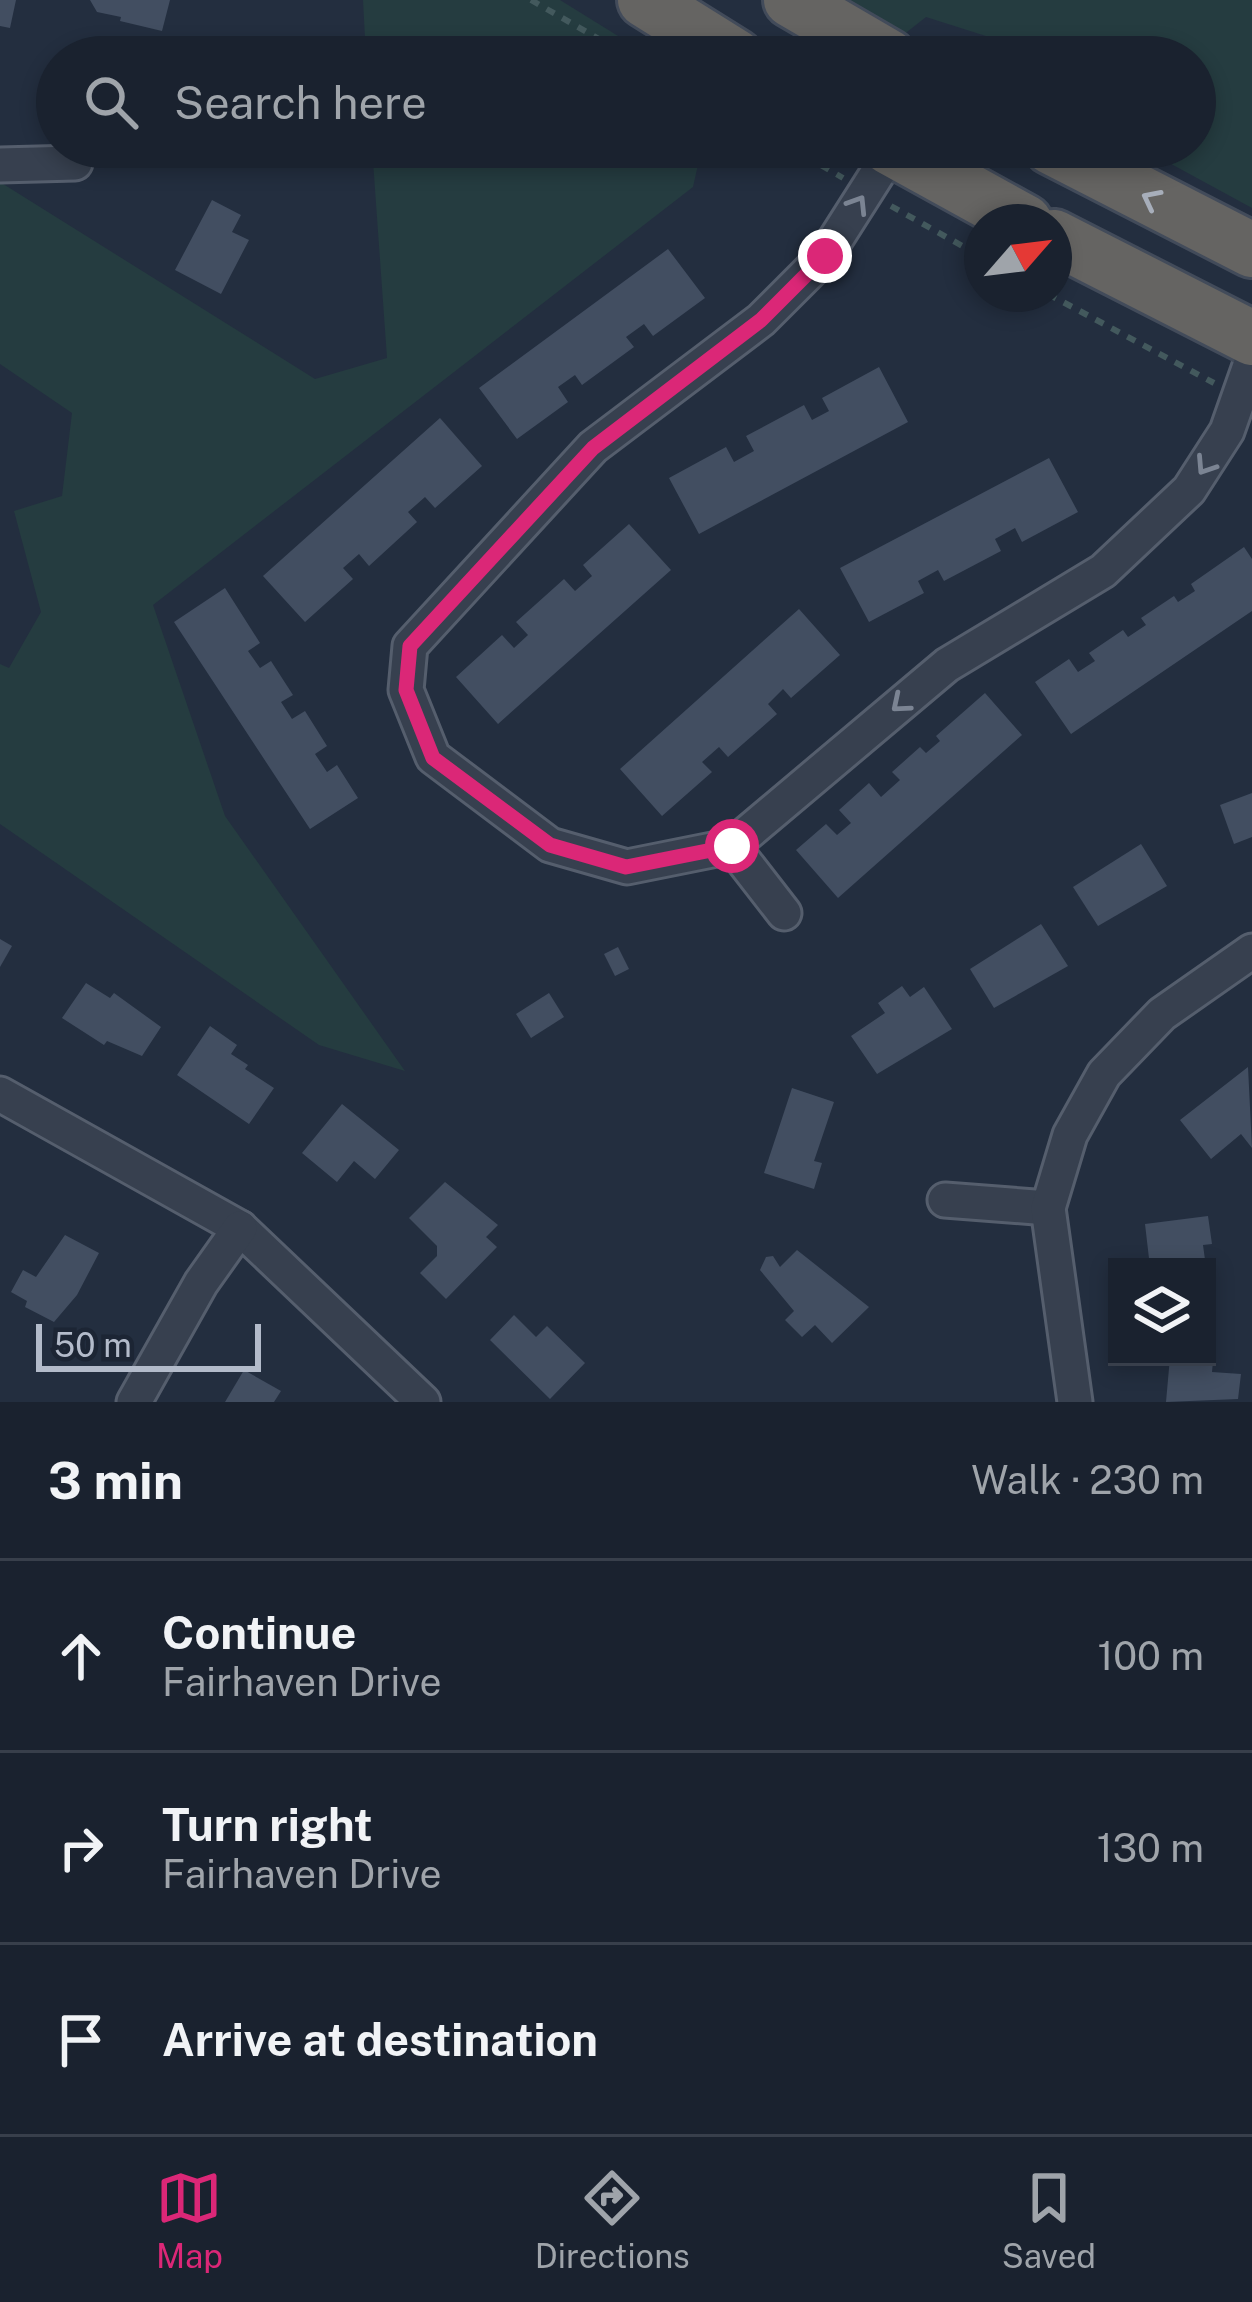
<!DOCTYPE html>
<html lang="en">
<head>
<meta charset="utf-8">
<style>
	body { margin:0; font-family:"Public Sans",sans-serif; background:#272f3b; color:#f1f3f6 }
	.controls { position:absolute; right:36px; bottom:36px; display:grid; overflow:hidden; border-radius:0px; box-shadow:0 6px 18px #0003 }
	.controls button { width:108px; height:108px; display:grid; place-items:center; padding:0; border:0; border-bottom:3px solid #383f4b; background:#1a222f; color:#f1f3f6; font:60px sans-serif }
	.compass { position:absolute; left:964px; top:204px; width:108px; height:108px; border-radius:50%; background:#1a222f; box-shadow:0 6px 18px #0003; rotate:62deg }
	.scale { position:absolute; left:36px; bottom:30px; width:225px; box-sizing:border-box; padding-left:12px; border:6px solid #b3bbca; border-top:0; font-size:33px; line-height:42px; white-space:nowrap; color:#b3bbca; -webkit-text-stroke:9px #1c2534; paint-order:stroke }
	.stop { position:absolute; width:36px; height:36px; margin:-27px; border:9px solid #db2777; border-radius:50%; background:#fff }
	.stop.end { background:#db2777; border-color:#fff; box-shadow:0 3px 12px #0008 }
	.list { margin:0; padding:0; list-style:none }
	h2 { display:flex; justify-content:space-between; align-items:center; height:156px; margin:0; padding:0 48px; font-size:51px }
	h2 small { font-size:39px; font-weight:400; color:#9fa4aa }
	.list li { display:grid; grid-template-columns:78px 1fr auto; gap:36px; align-items:center; box-sizing:border-box; height:192px; padding:0 48px; border-top:3px solid #383f4b }
	.list b { display:block; font-size:45px; white-space:nowrap }
	.list p { margin:0; font-size:39px; white-space:nowrap; color:#9fa4aa }
	.list em { font-size:39px; font-style:normal; color:#9fa4aa }
	.icon { flex:none; width:66px; height:66px; fill:none; stroke:currentColor; stroke-width:2; stroke-linecap:round; stroke-linejoin:round }
	.map { position:relative; flex:none; width:1252px; height:1402px; overflow:hidden }
	.search { position:absolute; background:#1a222f; box-shadow:0 6px 18px #0003; left:36px; right:36px; top:36px; height:132px; display:flex; align-items:center; gap:30px; box-sizing:border-box; padding:0 42px; border-radius:66px; color:#9fa4aa; font-size:45px }
	.sheet { height:732px; background:#1a222f }
	nav { display:flex; justify-content:space-around; align-items:center; box-sizing:border-box; height:168px; border-top:3px solid #383f4b; background:#1a222f; font-size:33px; color:#9fa4aa }
	nav a { display:grid; justify-items:center; gap:6px }
	nav .on { color:#db2777 }
	.map>svg:first-child { display:block }
	.green { fill:#253c40 }
	.building { fill:#424e61 }
	.lines { fill:none; stroke-linecap:round; stroke-linejoin:round }
	.minor-casing { stroke:#555e6d; stroke-width:39 }
	.trunk-casing { stroke:#424b5a; stroke-width:60 }
	.path { stroke:#43595d; stroke-width:6; stroke-dasharray:9 9; stroke-linecap:butt }
	.minor { stroke:#37404f; stroke-width:33 }
	.trunk { stroke:#656462; stroke-width:54 }
	.oneway { stroke:#a7aeba }
	.oneway2 { stroke:#7b8493 }
	.route { stroke:#db2777; stroke-width:15 }
</style>
</head>
<body>
<div class="map">
<svg width="1252" height="1402" viewBox="0 0 1252 1402">
	<rect width="100%" height="100%" fill="#232e3f"/>
	<!-- green -->
	<g class="green">
		<path d="M363 0H560L652 57H366Z"/>
		<path d="M807 0H1252V208L1140 147H1195V57H1017L989 37 926 17 883 51Z"/>
		<path d="M372 147H702L693 187 153 605 225 816 405 1071 319 1045 0 824V664L9 668 41 612 14 511 62 496 72 413 0 364V182L315 379 387 358Z"/>
	</g>
	<!-- building -->
	<g class="building">
		<path d="M0 0H16L10 28 0 26Z"/>
		<path d="M90 0H170L162 31 120 21 121 17 97 12Z"/>
		<path d="M229 147H275V155L230 158Z"/>
		<path d="M212 200 241 215 232 232 249 240 221 294 175 270Z"/>
		<path d="M668 249 705 298 653 336 644 324 626 337 634 347 582 385 575 375 558 387 568 402 517 439 479 388Z"/>
		<path d="M879 367 908 422 699 534 669 478 726 447 734 462 754 451 746 436 804 405 812 420 829 411 822 398Z"/>
		<path d="M440 418 482 466 435 508 425 497 408 512 417 522 369 566 359 554 343 568 353 579 305 622 263 576Z"/>
		<path d="M1049 458 1078 512 1022 542 1015 528 995 539 1001 551 944 581 938 570 918 581 924 593 869 622 840 568Z"/>
		<path d="M629 524 671 570 498 724 456 677 502 635 514 648 528 635 516 622 564 579 575 591 592 576 583 565Z"/>
		<path d="M1244 547 1252 559V611L1071 734 1035 682 1069 659 1078 672 1095 661 1089 653 1123 630 1128 637 1146 625 1141 618 1174 596 1178 602 1195 591 1191 584Z"/>
		<path d="M225 588 260 643 248 651 260 668 271 661 293 695 281 702 292 719 305 711 327 746 315 754 327 772 337 765 358 798 310 829 174 622Z"/>
		<path d="M799 609 840 655 791 698 783 689 768 704 777 714 728 757 719 747 702 762 712 772 662 816 620 769Z"/>
		<path d="M985 693 1022 735 838 898 796 850 826 824 837 835 851 823 839 810 869 783 881 797 900 780 892 772 920 747 926 753 940 741 936 736Z"/>
		<path d="M1252 793V837L1234 844 1220 805Z"/>
		<path d="M1141 844 1167 886 1098 926 1073 887Z"/>
		<path d="M1041 924 1068 966 994 1008 970 969Z"/>
		<path d="M0 939 12 946 0 967Z"/>
		<path d="M618 947 629 969 615 976 604 954Z"/>
		<path d="M86 983 110 998 114 993 161 1027 142 1056 107 1041 104 1045 62 1018Z"/>
		<path d="M902 986 910 997 924 987 952 1029 877 1074 851 1036 885 1013 878 1003Z"/>
		<path d="M549 993 564 1017 531 1038 516 1014Z"/>
		<path d="M210 1026 237 1045 231 1054 248 1065 245 1069 274 1088 249 1124 177 1075Z"/>
		<path d="M1248 1067 1252 1148 1241 1134 1211 1159 1180 1120Z"/>
		<path d="M792 1088 834 1102 814 1161 822 1163 814 1189 764 1173Z"/>
		<path d="M342 1104 399 1150 375 1179 354 1161 337 1182 302 1153Z"/>
		<path d="M445 1182 498 1225 486 1237 497 1247 446 1299 420 1273 437 1256V1246L409 1218Z"/>
		<path d="M1208 1216 1212 1244 1203 1245 1206 1267H1150L1145 1224Z"/>
		<path d="M65 1235 99 1253 77 1295 54 1322 25 1307 27 1301 11 1292 23 1270 36 1277Z"/>
		<path d="M797 1250 869 1307 832 1343 815 1325 802 1337 785 1320 794 1311 760 1270 766 1257 773 1256 780 1267Z"/>
		<path d="M514 1315 536 1337 547 1326 585 1363 550 1399 490 1340Z"/>
		<path d="M1207 1349 1214 1350 1212 1372 1241 1374 1238 1399 1166 1402 1170 1357H1207Z"/>
		<path d="M244 1370 281 1391 274 1402H225Z"/>
	</g>
	<g class="lines">
		<defs>
			<g id="minor">
				<path d="M893 149 825 256 761 320 593 447 410 646 406 690 433 757 550 845 627 867 732 846 947 665 1103 571 1189 490 1227 431 1252 360"/>
				<path d="M0 165 75 163"/>
				<path d="M732 846 784 913"/>
				<path d="M0 1094 240 1228 423 1402"/>
				<path d="M945 1200 1048 1208"/>
				<path d="M134 1402 201 1283 240 1228"/>
				<path d="M1075 1402 1048 1208 1070 1135 1104 1074 1162 1014 1252 951"/>
			</g>
			<g id="trunk">
				<path d="M645 0 736 57"/>
				<path d="M791 0 889 57"/>
				<path d="M889 147 1025 222"/>
				<path d="M1051 147 1252 250"/>
				<path d="M1054 237 1252 338"/>
			</g>
		</defs>
		<!-- minor casing -->
		<use href="#minor" class="minor-casing"/>
		<!-- trunk casing -->
		<use href="#trunk" class="trunk-casing"/>
		<!-- path -->
		<g class="path">
			<path d="M531 0 630 57"/>
			<path d="M790 147 843 178"/>
			<path d="M891 206 982 257"/>
			<path d="M1048 294 1214 383"/>
		</g>
		<!-- minor -->
		<use href="#minor" class="minor"/>
		<!-- trunk -->
		<use href="#trunk" class="trunk"/>
	</g>
	<!-- one-way arrows -->
	<defs><path id="oneway-chevron" d="M-2-3.5L2.5 0L-2 3.5" fill="none" stroke-width="1.6" stroke-linecap="round" stroke-linejoin="round" transform="scale(3)"/></defs>
	<use class="oneway" href="#oneway-chevron" transform="translate(1151 199) rotate(-153)"/>
	<g class="oneway2">
		<use href="#oneway-chevron" transform="translate(858 204) rotate(-58)"/>
		<use href="#oneway-chevron" transform="translate(1205 466) rotate(123)"/>
		<use href="#oneway-chevron" transform="translate(900 704) rotate(140)"/>
	</g>
	<g class="lines">
		<!-- route -->
		<path class="route" d="M732 846 626 867 550 845 433 758 406 690 410 646 593 448 761 320 825 256"/>
	</g>
</svg>
<div class="controls">
<button><svg class="icon" aria-label="layers" viewBox="0 0 24 24"><path d="M12 4l9 5-9 5-9-5zM3 14l9 5 9-5"/></svg></button>
</div>
<svg class="compass" viewBox="-18 -18 36 36"><path d="M0-13l5 13h-10z" fill="#e53935"/><path d="M0 13l5-13h-10z" fill="#9fa4aa"/></svg>
<div class="scale">50 m</div>
<div class="stop" style="left:732px;top:846px"></div>
<div class="stop end" style="left:825px;top:256px"></div>
<div class="search"><svg class="icon" aria-label="search" viewBox="0 0 24 24"><circle cx="10" cy="10" r="6"/><path d="M15 15l6 6"/></svg>Search here</div>
</div>
<section class="sheet">
<h2>3 min<small>Walk · 230 m</small></h2>
<ul class="list">
<li><svg class="icon" aria-label="ahead" viewBox="0 0 24 24"><path d="M12 20V5M6 11l6-6 6 6"/></svg><div><b>Continue</b><p>Fairhaven Drive</p></div><em>100 m</em></li>
<li><svg class="icon" aria-label="right" viewBox="0 0 24 24"><path d="M7 20v-9h11M14 6l5 5-5 5"/></svg><div><b>Turn right</b><p>Fairhaven Drive</p></div><em>130 m</em></li>
<li><svg class="icon" aria-label="arrive" viewBox="0 0 24 24"><path d="M6 21V4h12l-3 4 3 4H6"/></svg><div><b>Arrive at destination</b></div></li>
</ul>
</section>
<nav>
<a class="on"><svg class="icon" aria-label="map" viewBox="0 0 24 24"><path d="M3 6l6-2 6 2 6-2v14l-6 2-6-2-6 2zM9 4v14M15 6v14"/></svg>Map</a>
<a><svg class="icon" aria-label="directions" viewBox="0 0 24 24"><path d="M12 3l9 9-9 9-9-9zM9 14v-3h6M13 9l2 2-2 2"/></svg>Directions</a>
<a><svg class="icon" aria-label="saved" viewBox="0 0 24 24"><path d="M7 4h10v16l-5-4-5 4z"/></svg>Saved</a>
</nav>
</body>
</html>
